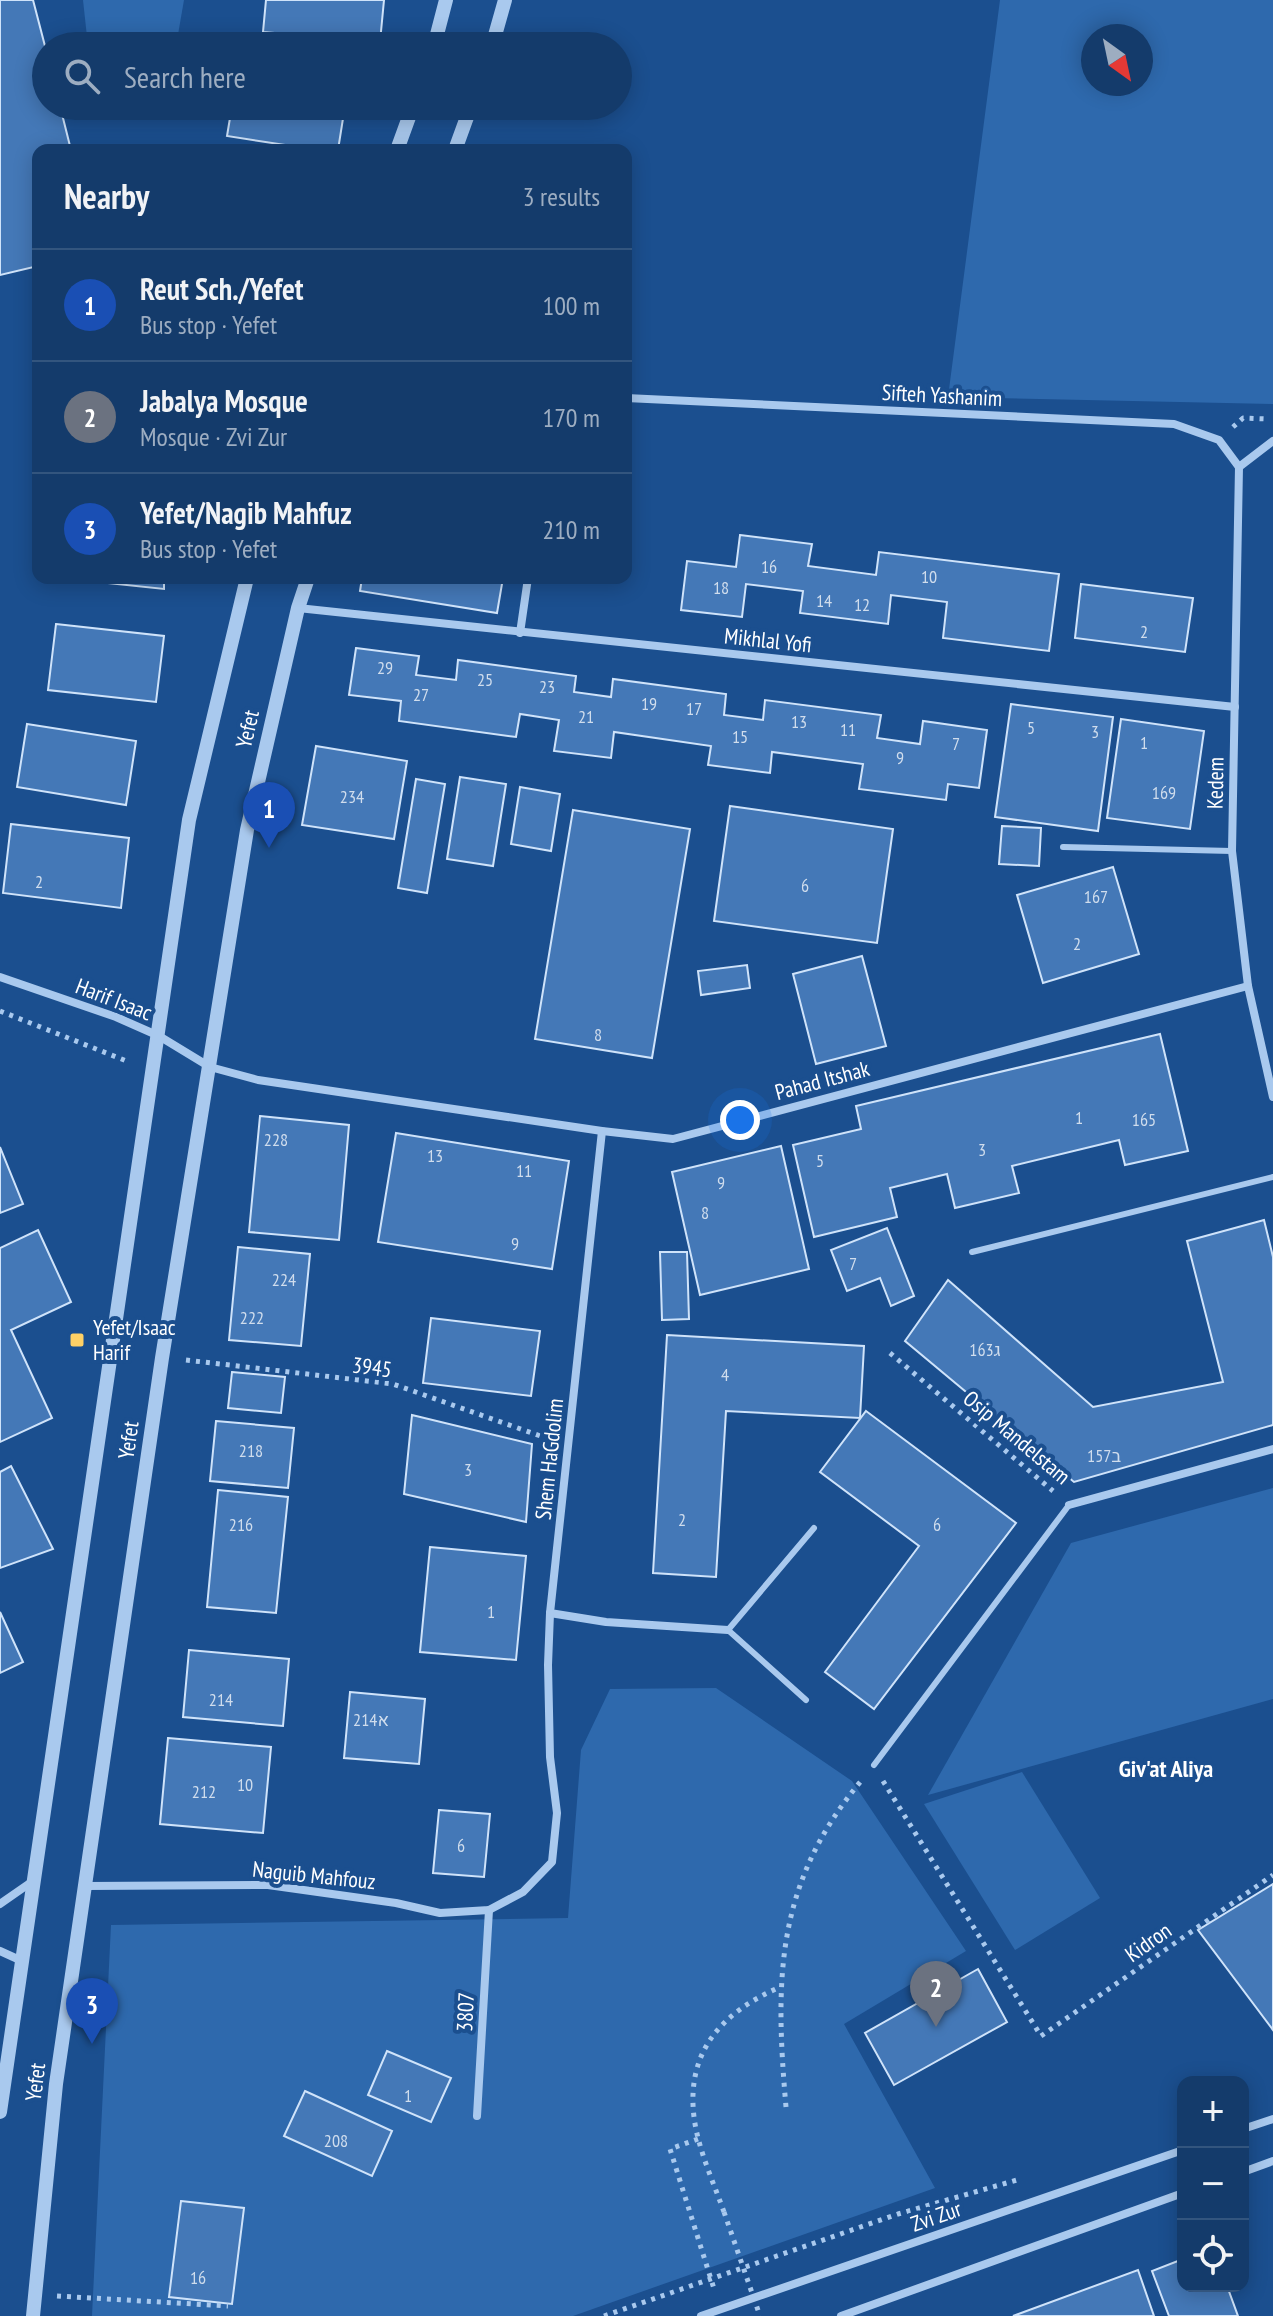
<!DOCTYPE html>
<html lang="en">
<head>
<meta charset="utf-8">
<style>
	body { margin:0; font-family:"PT Sans Narrow",Heebo,sans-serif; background:#1d4271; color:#f1f3f6 }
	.controls { position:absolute; right:24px; bottom:24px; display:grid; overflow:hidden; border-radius:16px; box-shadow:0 4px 20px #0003 }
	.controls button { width:72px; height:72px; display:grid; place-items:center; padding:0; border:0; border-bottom:2px solid #33557e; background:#143b6b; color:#f1f3f6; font:40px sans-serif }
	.compass { position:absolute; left:1081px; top:24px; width:72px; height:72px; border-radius:50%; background:#143b6b; box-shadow:0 4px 20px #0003; rotate:147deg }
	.you { position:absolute; left:740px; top:1120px; width:28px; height:28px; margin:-20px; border:6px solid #fff; border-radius:50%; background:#1a73e8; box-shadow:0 0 0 12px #1a73e833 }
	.badge { display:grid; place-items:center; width:52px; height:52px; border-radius:50%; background:#d6ab8b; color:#fff; font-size:26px; font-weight:700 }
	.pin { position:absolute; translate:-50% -66px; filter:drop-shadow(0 2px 4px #0008) }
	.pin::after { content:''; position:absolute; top:42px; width:28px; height:24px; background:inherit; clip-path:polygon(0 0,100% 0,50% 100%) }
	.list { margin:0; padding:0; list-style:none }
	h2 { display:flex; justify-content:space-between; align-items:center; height:104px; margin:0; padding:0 32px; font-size:34px }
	h2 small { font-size:26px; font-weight:400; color:#9dadc1 }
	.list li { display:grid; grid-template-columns:52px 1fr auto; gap:24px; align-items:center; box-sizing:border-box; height:112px; padding:0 32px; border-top:2px solid #33557e }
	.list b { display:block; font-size:30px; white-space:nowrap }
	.list p { margin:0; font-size:26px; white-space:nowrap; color:#9dadc1 }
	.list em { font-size:26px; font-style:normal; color:#9dadc1 }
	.icon { flex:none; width:44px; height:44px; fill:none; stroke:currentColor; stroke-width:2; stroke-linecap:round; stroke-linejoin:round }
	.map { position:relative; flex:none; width:1273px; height:2316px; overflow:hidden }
	.search { position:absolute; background:#143b6b; box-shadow:0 4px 20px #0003; left:32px; top:32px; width:600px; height:88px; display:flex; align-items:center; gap:20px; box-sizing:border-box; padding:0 28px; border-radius:44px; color:#9dadc1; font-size:30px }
	.panel { position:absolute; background:#143b6b; box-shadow:0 4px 20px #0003; left:32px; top:144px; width:600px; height:440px; border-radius:16px }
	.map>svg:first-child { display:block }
	.green { fill:#2e69ad; fill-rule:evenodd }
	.building { fill:#4478b7; stroke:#cfe3fa; stroke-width:2 }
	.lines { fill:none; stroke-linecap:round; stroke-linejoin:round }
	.path { stroke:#a9c9ee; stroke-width:5; stroke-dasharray:4 6; stroke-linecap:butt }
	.service { stroke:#a9c9ee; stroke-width:6 }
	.minor { stroke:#a9c9ee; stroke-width:8 }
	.tertiary { stroke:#a9c9ee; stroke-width:14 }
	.path-bridge { stroke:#a9c9ee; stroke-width:5; stroke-dasharray:4 6; stroke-linecap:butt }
	.poi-dot { fill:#ffd166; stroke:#1b4f8f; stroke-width:3 }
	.labels { text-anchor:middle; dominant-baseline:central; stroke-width:8; stroke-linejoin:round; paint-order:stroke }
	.number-label { font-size:18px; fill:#d0dded }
	.street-label { font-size:22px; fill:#fff; stroke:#1b4f8f }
	.poi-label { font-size:22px; fill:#fff; stroke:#1b4f8f; text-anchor:start }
	.neighbourhood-label { font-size:24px; font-weight:bold; fill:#fff; stroke:#1b4f8f }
</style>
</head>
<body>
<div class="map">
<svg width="1273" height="2316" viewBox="0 0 1273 2316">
	<rect width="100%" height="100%" fill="#1b4f8f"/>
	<!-- green -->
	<g class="green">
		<path d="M83 0H184L176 46H88Z"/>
		<path d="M1000 0H1273V404L948 397ZM1093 36H1141V84H1093Z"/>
		<path d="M1273 1488V1699L928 1795 1071 1543Z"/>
		<path d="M716 1688 852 1781 966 1951 844 2024 935 2188 573 2316H92L111 1925 568 1918 581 1750 610 1689Z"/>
		<path d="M1022 1772 1100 1898 1015 1950 924 1804Z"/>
	</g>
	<!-- building -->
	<g class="building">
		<path d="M0 0H33L46 50V106H60L71 150H38V266L0 275Z"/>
		<path d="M266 0H384L380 42 263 32Z"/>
		<path d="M232 106H345L338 150H318L227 136Z"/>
		<path d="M740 535 812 544 808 566 876 575 879 552 1059 574 1049 651 943 638 947 602 891 595 888 624 800 613 803 591 746 584 742 617 681 610 687 561 736 567Z"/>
		<path d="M60 578H164V589Z"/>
		<path d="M362 578H503L497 613 360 591Z"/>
		<path d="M1081 584 1193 598 1185 652 1075 638Z"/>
		<path d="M56 624 164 636 156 702 48 690Z"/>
		<path d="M356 648 419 656 416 675 456 680 458 660 576 676 574 692 611 697 613 679 726 694 724 715 763 720 765 700 881 715 877 738 920 744 923 721 987 730 979 788 948 784 946 800 859 789 863 764 772 752 770 773 708 765 711 746 614 732 611 758 554 751 559 720 520 714 516 737 399 721 401 701 349 695Z"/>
		<path d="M1011 704 1113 717 1098 831 995 817Z"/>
		<path d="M1121 719 1204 731 1190 829 1107 818Z"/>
		<path d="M27 724 136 741 126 805 17 787Z"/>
		<path d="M316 746 407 761 394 839 302 825Z"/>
		<path d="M460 777 506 784 493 866 447 859Z"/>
		<path d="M416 779 445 784 427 893 398 888Z"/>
		<path d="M520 787 560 794 551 851 511 844Z"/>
		<path d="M730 806 893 829 877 943 714 921Z"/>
		<path d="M573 810 690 829 652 1058 535 1039Z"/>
		<path d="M11 824 129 838 121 908 3 893Z"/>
		<path d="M1002 826 1041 828 1039 866 999 864Z"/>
		<path d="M1113 867 1139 954 1043 983 1017 895Z"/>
		<path d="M862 956 886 1046 816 1064 793 974Z"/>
		<path d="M747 965 750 988 701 995 698 971Z"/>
		<path d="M1160 1034 1188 1151 1125 1165 1119 1140 1012 1166 1019 1193 955 1208 947 1174 890 1188 897 1217 814 1237 793 1145 861 1129 856 1106Z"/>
		<path d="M260 1116 349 1125 339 1240 249 1232Z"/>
		<path d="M396 1133 569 1161 552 1269 378 1242Z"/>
		<path d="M781 1146 809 1269 700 1295 672 1172Z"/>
		<path d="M0 1147 23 1204 0 1213Z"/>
		<path d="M1264 1220 1273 1257V1425L1074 1482 905 1341 948 1280 1093 1407 1223 1382 1187 1241Z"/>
		<path d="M887 1228 914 1296 891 1306 880 1278 847 1291 831 1250Z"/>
		<path d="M38 1230 71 1302 11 1330 52 1418 0 1442V1248Z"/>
		<path d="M238 1247 310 1254 301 1346 229 1340Z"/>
		<path d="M660 1252H687L689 1319 662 1320Z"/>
		<path d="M431 1318 540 1331 531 1396 423 1383Z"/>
		<path d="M667 1335 864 1346 860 1418 726 1411 716 1577 653 1573Z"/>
		<path d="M232 1372 285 1377 281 1413 228 1408Z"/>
		<path d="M866 1411 1016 1523 874 1709 825 1672 919 1546 820 1472Z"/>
		<path d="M412 1415 532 1444 526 1522 404 1494Z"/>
		<path d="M216 1421 294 1428 288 1488 210 1481Z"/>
		<path d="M11 1466 53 1549 0 1568V1472Z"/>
		<path d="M218 1490 288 1497 276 1613 207 1607Z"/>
		<path d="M430 1547 526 1556 516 1660 420 1652Z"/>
		<path d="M0 1612 23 1662 0 1673Z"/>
		<path d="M189 1650 289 1659 283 1726 183 1717Z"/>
		<path d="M350 1692 425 1699 419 1764 344 1758Z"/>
		<path d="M168 1738 271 1747 263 1833 160 1824Z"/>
		<path d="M439 1810 490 1814 484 1877 433 1873Z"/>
		<path d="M1273 1884V2030L1198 1930Z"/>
		<path d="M978 1969 1007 2022 894 2085 865 2033Z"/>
		<path d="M387 2051 451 2078 431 2122 368 2095Z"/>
		<path d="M305 2091 392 2131 372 2176 284 2136Z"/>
		<path d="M181 2201 244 2208 232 2304 169 2297Z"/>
		<path d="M1183 2259V2286H1227L1238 2316H1169L1152 2271Z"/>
		<path d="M1138 2270 1154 2316H1013Z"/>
	</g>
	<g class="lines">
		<!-- path -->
		<g class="path">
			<path d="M1233 427 1243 418 1268 419"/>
			<path d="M0 1011 129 1062"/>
			<path d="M890 1353 1053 1491"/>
			<path d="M186 1360 393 1384 549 1439"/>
			<path d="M883 1781 1041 2036 1273 1875"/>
			<path d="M786 2107C775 1980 775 1884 861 1781"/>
			<path d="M698 2139 670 2149 715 2292"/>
			<path d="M724 2212C713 2181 698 2149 694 2117 686 2050 723 2012 780 1987"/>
			<path d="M57 2296 228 2306"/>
			<path d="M604 2316 898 2214 1017 2180"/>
		</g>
		<!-- service -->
		<g class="service">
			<path d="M1063 847 1232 851"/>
			<path d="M972 1252 1273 1177"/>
			<path d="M806 1700 728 1630 814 1528"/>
			<path d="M874 1765 1069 1505"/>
		</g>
		<!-- minor -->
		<g class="minor">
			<path d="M626 398 1174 424 1219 440 1239 467"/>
			<path d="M1239 467 1232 851 1248 986 1273 1097"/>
			<path d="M1239 467 1273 441"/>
			<path d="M298 608 1235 707"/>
			<path d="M520 633 528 578"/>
			<path d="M0 977 116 1017 159 1036 210 1067 258 1080 602 1131 673 1139 1248 986"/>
			<path d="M602 1131 550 1613 606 1622 728 1630"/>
			<path d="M1069 1505 1273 1449"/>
			<path d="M86 1886 268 1885 396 1903 440 1913 489 1910 523 1892 552 1862 557 1813 550 1757 548 1665 550 1613"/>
			<path d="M0 1904 33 1881"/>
			<path d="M0 1951 22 1961"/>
			<path d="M477 2116 489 1910"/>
			<path d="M1243 2129 1273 2119"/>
			<path d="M1243 2172 1273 2161"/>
			<path d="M701 2316 1183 2150"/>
			<path d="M841 2316 1183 2193"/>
		</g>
		<!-- tertiary -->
		<g class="tertiary">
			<path d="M434 46 446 0"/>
			<path d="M492 46 505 0"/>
			<path d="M397 150 413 106"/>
			<path d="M455 150 471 106"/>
			<path d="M0 2112 189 820 247 578"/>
			<path d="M33 2316 56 2084 162 1358 247 830 298 608 308 578"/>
		</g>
		<!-- path-bridge -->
		<path class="path-bridge" d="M724 2212 760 2316"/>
	</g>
	<!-- markers -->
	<rect class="poi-dot" x="69" y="1332" width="16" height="16" rx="4"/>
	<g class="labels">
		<!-- number labels -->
		<g class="number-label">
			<text x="769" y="566">16</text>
			<text x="929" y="576">10</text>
			<text x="721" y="587">18</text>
			<text x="824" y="600">14</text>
			<text x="862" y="604">12</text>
			<text x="1144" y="631">2</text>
			<text x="385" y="667">29</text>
			<text x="485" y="679">25</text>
			<text x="547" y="686">23</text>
			<text x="421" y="694">27</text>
			<text x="649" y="703">19</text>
			<text x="694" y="708">17</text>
			<text x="586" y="716">21</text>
			<text x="799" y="721">13</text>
			<text x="1031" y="727">5</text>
			<text x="848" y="729">11</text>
			<text x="1095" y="731">3</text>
			<text x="740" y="736">15</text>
			<text x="1144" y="742">1</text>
			<text x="956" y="743">7</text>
			<text x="900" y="757">9</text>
			<text x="1164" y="792">169</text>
			<text x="352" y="796">234</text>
			<text x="39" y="881">2</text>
			<text x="805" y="885">6</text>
			<text x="1096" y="896">167</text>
			<text x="1077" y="943">2</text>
			<text x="598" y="1034">8</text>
			<text x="1079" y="1117">1</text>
			<text x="1144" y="1119">165</text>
			<text x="276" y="1139">228</text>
			<text x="982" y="1149">3</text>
			<text x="435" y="1155">13</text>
			<text x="820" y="1160">5</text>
			<text x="524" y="1170">11</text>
			<text x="721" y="1182">9</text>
			<text x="705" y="1212">8</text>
			<text x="515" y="1243">9</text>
			<text x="853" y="1263">7</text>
			<text x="284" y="1279">224</text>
			<text x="252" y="1317">222</text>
			<text x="985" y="1349">163ג</text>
			<text x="725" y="1374">4</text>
			<text x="251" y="1450">218</text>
			<text x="1104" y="1455">157ב</text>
			<text x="468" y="1469">3</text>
			<text x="682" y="1519">2</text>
			<text x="241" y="1524">216</text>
			<text x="937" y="1524">6</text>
			<text x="491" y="1611">1</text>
			<text x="221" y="1699">214</text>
			<text x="371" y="1719">214א</text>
			<text x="245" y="1784">10</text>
			<text x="204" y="1791">212</text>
			<text x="461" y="1845">6</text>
			<text x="408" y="2095">1</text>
			<text x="336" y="2140">208</text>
			<text x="198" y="2277">16</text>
		</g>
		<!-- street labels -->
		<g class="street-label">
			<text transform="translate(942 395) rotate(3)">Sifteh Yashanim</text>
			<text transform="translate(768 640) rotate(6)">Mikhlal Yofi</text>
			<text transform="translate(247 729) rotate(-77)">Yefet</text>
			<text transform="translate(1215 783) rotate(-89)">Kedem</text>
			<text transform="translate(114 999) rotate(21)">Harif Isaac</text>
			<text transform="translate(822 1080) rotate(-15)">Pahad Itshak</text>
			<text transform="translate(372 1367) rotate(8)">3945</text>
			<text transform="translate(1017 1437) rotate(40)">Osip Mandelstam</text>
			<text transform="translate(128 1440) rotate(-82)">Yefet</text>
			<text transform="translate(549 1459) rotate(-84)">Shem HaGdolim</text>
			<text transform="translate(314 1875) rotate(6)">Naguib Mahfouz</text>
			<text transform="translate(1148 1942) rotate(-35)">Kidron</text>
			<text transform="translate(465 2012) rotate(-87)">3807</text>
			<text transform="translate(35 2082) rotate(-83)">Yefet</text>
			<text transform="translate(936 2216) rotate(-19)">Zvi Zur</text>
		</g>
		<!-- poi labels -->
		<g class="poi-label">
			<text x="93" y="1327">Yefet/Isaac<tspan x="93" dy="25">Harif</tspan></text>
		</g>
		<!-- neighbourhood labels -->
		<g class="neighbourhood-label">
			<text x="1166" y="1768">Giv'at Aliya</text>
		</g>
	</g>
</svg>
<div class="controls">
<button>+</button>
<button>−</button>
<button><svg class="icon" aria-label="locate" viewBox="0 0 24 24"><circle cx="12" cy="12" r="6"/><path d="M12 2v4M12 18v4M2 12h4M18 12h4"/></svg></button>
</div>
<svg class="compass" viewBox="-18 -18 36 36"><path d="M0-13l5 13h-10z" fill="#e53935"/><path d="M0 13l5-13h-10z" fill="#9dadc1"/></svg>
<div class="you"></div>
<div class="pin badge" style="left:269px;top:848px;background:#1a4fb4">1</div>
<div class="pin badge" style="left:936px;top:2027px;background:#6b7280">2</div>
<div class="pin badge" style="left:92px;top:2044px;background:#1a4fb4">3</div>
<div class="search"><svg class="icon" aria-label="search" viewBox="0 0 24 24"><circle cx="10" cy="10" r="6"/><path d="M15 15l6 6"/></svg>Search here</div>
<section class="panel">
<h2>Nearby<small>3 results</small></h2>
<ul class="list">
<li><span class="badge" style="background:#1a4fb4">1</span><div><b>Reut Sch./Yefet</b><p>Bus stop · Yefet</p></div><em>100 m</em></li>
<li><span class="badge" style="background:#6b7280">2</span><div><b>Jabalya Mosque</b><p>Mosque · Zvi Zur</p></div><em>170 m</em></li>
<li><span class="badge" style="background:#1a4fb4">3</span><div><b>Yefet/Nagib Mahfuz</b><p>Bus stop · Yefet</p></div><em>210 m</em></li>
</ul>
</section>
</div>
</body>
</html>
